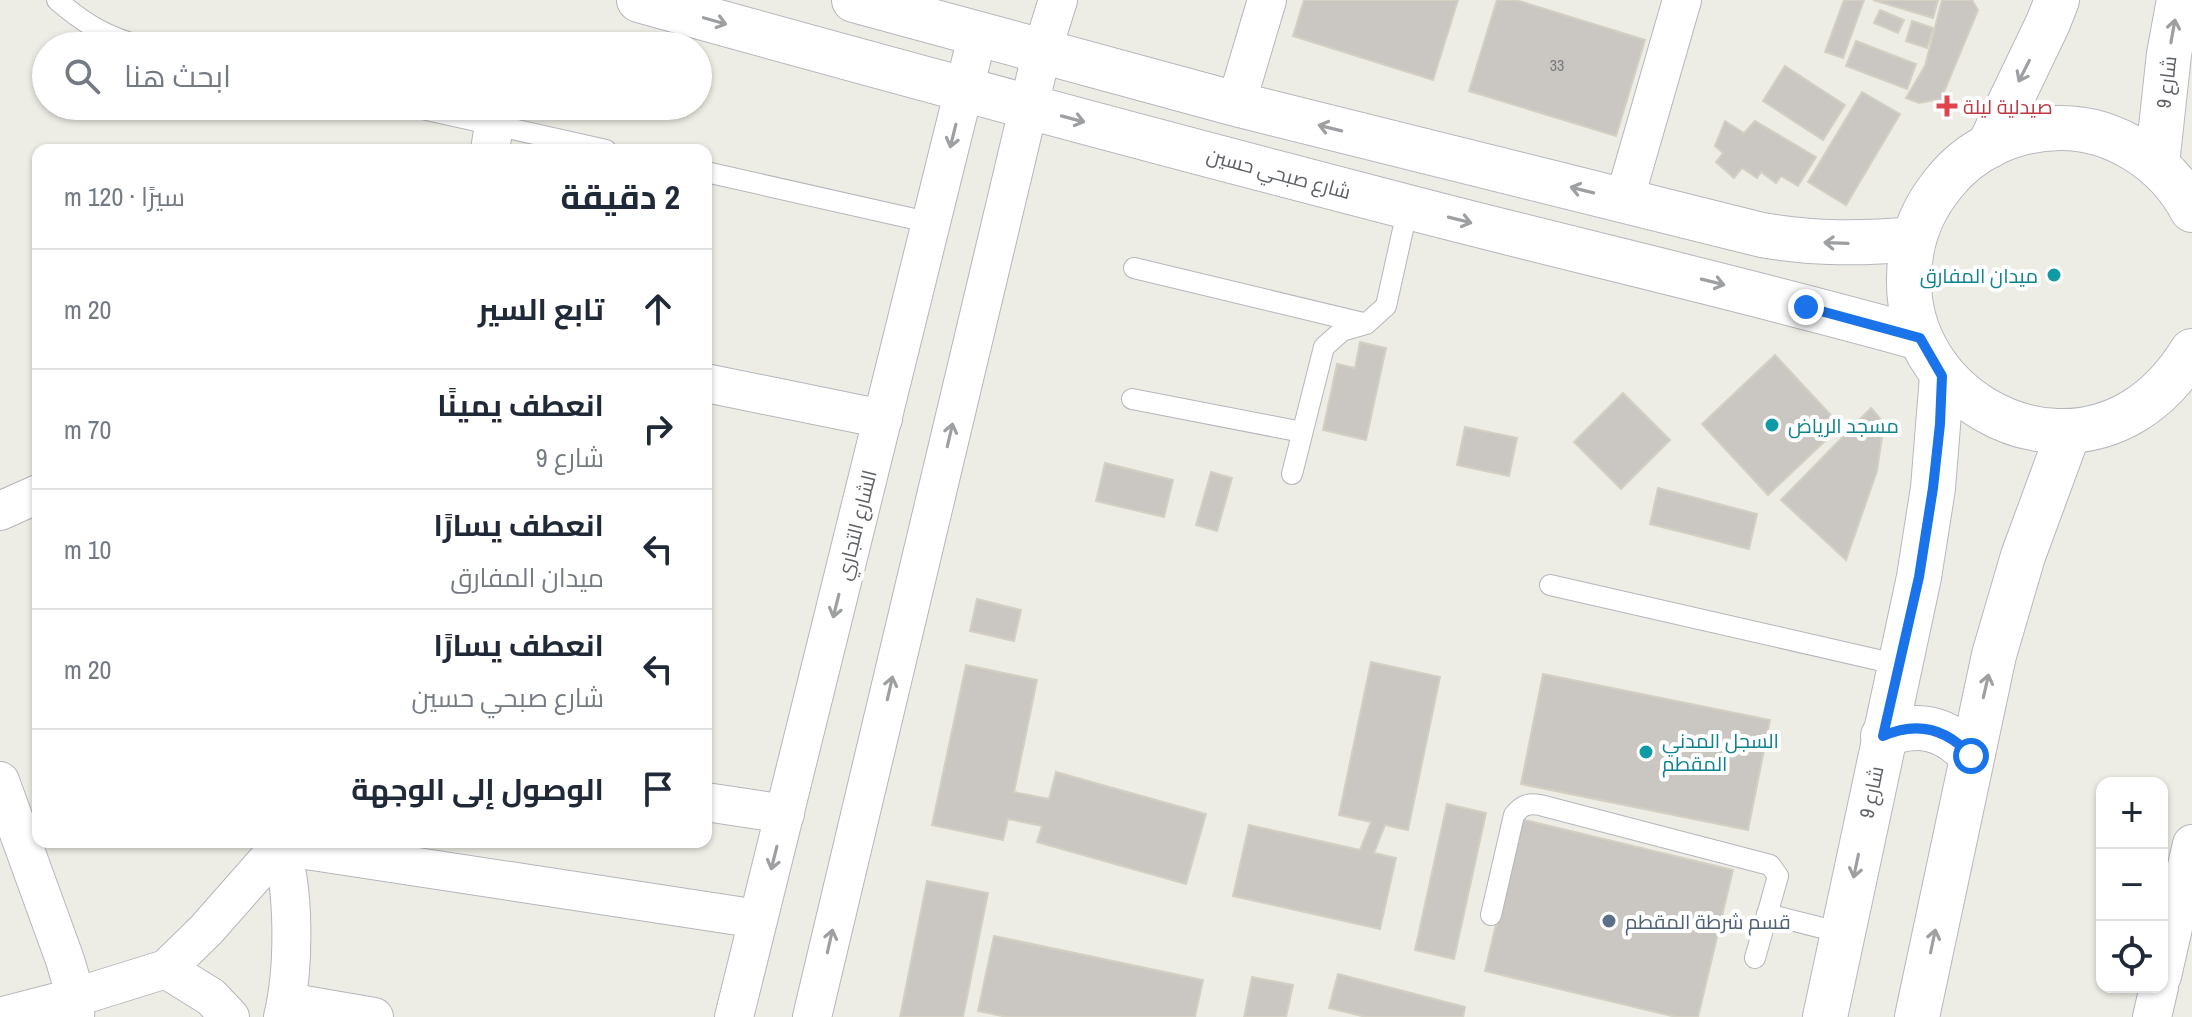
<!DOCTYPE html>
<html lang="ar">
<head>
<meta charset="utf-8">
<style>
	body { margin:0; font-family:"Archivo Narrow",Cairo,sans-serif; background:#f6f6f7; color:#1f2937; direction:rtl }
	.controls { position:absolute; right:24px; bottom:24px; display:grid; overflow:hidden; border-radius:16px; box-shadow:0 2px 6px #0004 }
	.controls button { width:72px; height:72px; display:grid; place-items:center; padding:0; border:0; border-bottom:2px solid #e0e1e3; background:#fff; color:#1f2937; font:40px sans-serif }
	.stop { position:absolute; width:24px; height:24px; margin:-18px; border:6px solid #1a73e8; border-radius:50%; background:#fff }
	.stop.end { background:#1a73e8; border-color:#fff; box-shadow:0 2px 8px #0008 }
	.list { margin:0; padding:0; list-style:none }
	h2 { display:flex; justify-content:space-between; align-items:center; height:104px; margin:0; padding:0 32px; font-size:34px }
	h2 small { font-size:26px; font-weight:400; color:#747a83 }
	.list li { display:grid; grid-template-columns:52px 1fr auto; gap:24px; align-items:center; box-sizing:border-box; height:120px; padding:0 32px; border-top:2px solid #e0e1e3 }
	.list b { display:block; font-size:30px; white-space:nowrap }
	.list p { margin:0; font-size:26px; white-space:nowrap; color:#747a83 }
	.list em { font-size:26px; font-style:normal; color:#747a83 }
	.icon { flex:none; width:44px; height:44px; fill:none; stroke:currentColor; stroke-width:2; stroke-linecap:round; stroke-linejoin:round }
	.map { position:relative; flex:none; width:2192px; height:1017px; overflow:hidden; direction:ltr }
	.search { position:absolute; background:#fff; box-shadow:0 2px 6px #0004; left:32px; top:32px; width:680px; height:88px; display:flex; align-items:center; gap:20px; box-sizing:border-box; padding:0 28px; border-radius:44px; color:#747a83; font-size:30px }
	.panel { position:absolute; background:#fff; box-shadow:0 2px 6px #0004; left:32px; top:144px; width:680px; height:704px; border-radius:16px; direction:rtl }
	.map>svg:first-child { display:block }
	.building { fill:#cac7c2; stroke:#d3d0c3; stroke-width:2 }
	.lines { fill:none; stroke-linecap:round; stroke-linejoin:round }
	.service-casing { stroke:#b5b6bb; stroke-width:22 }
	.minor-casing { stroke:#b5b6bb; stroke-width:40 }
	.tertiary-casing { stroke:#b5b6bb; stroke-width:46 }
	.secondary-casing { stroke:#b6b8be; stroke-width:46 }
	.service { stroke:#fff; stroke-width:20 }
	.minor { stroke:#fff; stroke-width:38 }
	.tertiary { stroke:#fff; stroke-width:44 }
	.secondary { stroke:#fff; stroke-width:44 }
	.oneway { stroke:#9d9fa2 }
	.route { stroke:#1a73e8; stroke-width:10 }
	.health-dot { fill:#e0444e; stroke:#fff; stroke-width:3 }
	.culture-dot { fill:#0f9aa8; stroke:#fff; stroke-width:3 }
	.service-dot { fill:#5c6f8a; stroke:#fff; stroke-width:3 }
	.labels { text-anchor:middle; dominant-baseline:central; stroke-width:8; stroke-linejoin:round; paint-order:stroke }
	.number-label { font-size:16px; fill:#78797c }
	.street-label { font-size:20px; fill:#5c5f64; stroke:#fff }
	.health-label { font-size:20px; fill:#be3a42; stroke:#fff; text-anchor:start }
	.culture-label { font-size:20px; fill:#0d838f; stroke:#fff; text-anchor:start }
	.service-label { font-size:20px; fill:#4e5e75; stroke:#fff; text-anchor:start }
</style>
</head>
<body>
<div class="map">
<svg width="2192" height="1017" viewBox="0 0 2192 1017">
	<rect width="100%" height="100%" fill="#eeede5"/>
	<!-- building -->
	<g class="building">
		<path d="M1304 0H1458L1433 80 1293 36Z"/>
		<path d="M1497 0H1516L1645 40 1616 136 1469 91Z"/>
		<path d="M1844 0H1864L1843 58 1825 52Z"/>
		<path d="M1873 0H1938L1933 18Z"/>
		<path d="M1942 0H1972L1978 10 1941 99 1919 103 1906 98 1925 66Z"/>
		<path d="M1880 10 1904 20 1898 33 1874 23Z"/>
		<path d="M1912 21 1933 28 1927 48 1906 41Z"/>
		<path d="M1856 41 1916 64 1907 89 1846 66Z"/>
		<path d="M1785 66 1845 105 1823 140 1763 101Z"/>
		<path d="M1862 92 1900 114 1846 205 1808 182Z"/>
		<path d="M1725 121 1744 133 1755 121 1816 157 1798 186 1781 176 1776 183 1761 172 1757 178 1742 168 1734 178 1716 162 1723 153 1715 146Z"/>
		<path d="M1360 342 1386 348 1366 440 1323 430 1337 364 1355 368Z"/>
		<path d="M1775 355 1841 426 1768 495 1702 424Z"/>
		<path d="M1623 393 1670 440 1621 489 1574 442Z"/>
		<path d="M1871 408 1884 423 1877 471 1846 560 1781 500Z"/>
		<path d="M1465 427 1517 438 1509 476 1457 465Z"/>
		<path d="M1105 463 1173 480 1164 517 1096 501Z"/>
		<path d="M1211 472 1232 478 1217 531 1196 525Z"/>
		<path d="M1658 488 1757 514 1749 549 1650 524Z"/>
		<path d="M977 599 1021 610 1014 641 970 631Z"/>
		<path d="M1371 662 1440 677 1408 830 1385 825 1374 853 1396 858 1380 929 1233 896 1249 825 1360 850 1371 822 1339 815Z"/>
		<path d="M966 665 1037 680 1014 792 1049 799 1056 772 1206 814 1186 884 1037 842 1042 826 1008 819 1003 840 932 825Z"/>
		<path d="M1543 674 1770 720 1748 830 1521 784Z"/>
		<path d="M1447 804 1486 813 1454 959 1415 950Z"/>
		<path d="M1521 819 1733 870 1698 1017H1676L1485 971Z"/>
		<path d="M927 881 988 893 963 1017H900Z"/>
		<path d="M994 936 1203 980 1195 1017H1007L978 1011Z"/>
		<path d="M1338 974 1465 1007 1463 1017H1366L1329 1008Z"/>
		<path d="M1252 977 1293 985 1286 1017H1244Z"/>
	</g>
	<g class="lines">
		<defs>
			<g id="service">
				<path d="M57 0C83 23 108 38 142 46"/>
				<path d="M409 106 606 150"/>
				<path d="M706 172 932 223"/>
				<path d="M1134 268 1363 323"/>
				<path d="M1132 399 1302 432"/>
				<path d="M1292 474 1324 347 1342 331 1366 324 1386 306 1408 207"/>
				<path d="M1550 585 1900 665"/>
				<path d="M1767 914 1842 933"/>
				<path d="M1491 915 1514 815C1522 805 1528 803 1540 805L1770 865 1778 876 1755 958"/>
			</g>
			<g id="minor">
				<path d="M1236 104 1267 0"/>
				<path d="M490 150 494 125"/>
				<path d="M1624 201 1682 0"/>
				<path d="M706 383 883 419"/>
				<path d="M0 511 38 494"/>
				<path d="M0 781 65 960 76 997 75 1017"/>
				<path d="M706 802 785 814"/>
				<path d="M278 842C296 885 294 972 283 1017"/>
				<path d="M166 969 211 997 230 1017"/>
				<path d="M2162 976 2192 844"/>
				<path d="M287 1002 374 1017"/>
				<path d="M0 1017 76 997 166 969 206 930 280 846 758 919"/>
				<path d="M734 1017 978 33"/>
				<path d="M812 1017 1042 51 1058 0"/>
				<path d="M2152 1017 2159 987"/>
			</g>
			<g id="tertiary">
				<path d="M639 0C894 71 1149 140 1404 206 1576 251 1749 290 1920 338"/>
				<path d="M854 0 1236 104 1762 235C1816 244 1860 244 1914 239"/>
			</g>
			<g id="secondary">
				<path d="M1989 146 2048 23 2057 0"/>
				<path d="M2157 164 2169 54 2179 0"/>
				<path d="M2192 210C2167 162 2114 127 2059 128 2014 129 1971 148 1943 184 1921 211 1909 244 1909 279 1907 391 2036 470 2134 411 2159 396 2177 375 2192 351"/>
				<path d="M1883 736C1917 721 1946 727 1971 756"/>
				<path d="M1825 1017 1919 577 1933 488 1942 376"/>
				<path d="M1917 1017 1994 655 2023 556 2069 431"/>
			</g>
		</defs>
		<!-- service casing -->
		<use href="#service" class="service-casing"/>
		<!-- minor casing -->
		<use href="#minor" class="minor-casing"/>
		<!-- tertiary casing -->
		<use href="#tertiary" class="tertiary-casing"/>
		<!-- secondary casing -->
		<use href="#secondary" class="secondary-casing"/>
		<!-- service -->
		<use href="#service" class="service"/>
		<!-- minor -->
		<use href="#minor" class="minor"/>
		<!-- tertiary -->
		<use href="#tertiary" class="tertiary"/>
		<!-- secondary -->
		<use href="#secondary" class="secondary"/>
	</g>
	<!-- one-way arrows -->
	<defs><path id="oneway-shaft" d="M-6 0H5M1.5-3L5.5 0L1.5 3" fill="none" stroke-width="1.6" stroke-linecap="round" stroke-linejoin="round" transform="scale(2)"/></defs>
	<g class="oneway">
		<use href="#oneway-shaft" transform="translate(715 21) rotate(16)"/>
		<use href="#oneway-shaft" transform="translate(2173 31) rotate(-80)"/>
		<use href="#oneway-shaft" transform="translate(2024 71) rotate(117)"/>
		<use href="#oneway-shaft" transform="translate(1073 119) rotate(15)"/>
		<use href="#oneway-shaft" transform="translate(1330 128) rotate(-166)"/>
		<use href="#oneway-shaft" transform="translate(953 136) rotate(104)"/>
		<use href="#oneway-shaft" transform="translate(1582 190) rotate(-166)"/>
		<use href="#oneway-shaft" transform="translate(1460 220) rotate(14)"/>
		<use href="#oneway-shaft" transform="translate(1836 243) rotate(-178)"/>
		<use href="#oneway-shaft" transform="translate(1713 282) rotate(14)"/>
		<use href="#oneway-shaft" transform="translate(950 435) rotate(-77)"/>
		<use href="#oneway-shaft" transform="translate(836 606) rotate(104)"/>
		<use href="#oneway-shaft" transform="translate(1986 686) rotate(-77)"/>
		<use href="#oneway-shaft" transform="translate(890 688) rotate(-77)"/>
		<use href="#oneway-shaft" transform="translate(774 858) rotate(104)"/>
		<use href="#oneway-shaft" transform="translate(1856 866) rotate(102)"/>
		<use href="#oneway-shaft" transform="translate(830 941) rotate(-77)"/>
		<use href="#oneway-shaft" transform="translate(1933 941) rotate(-78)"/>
	</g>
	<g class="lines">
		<!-- route -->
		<path class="route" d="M1806 307 1920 338 1942 376 1940 424 1933 488 1919 577 1883 736C1917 721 1946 728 1971 756"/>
	</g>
	<!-- markers -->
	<path class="health-dot" d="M1943 94h8v8h8v8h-8v8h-8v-8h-8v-8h8z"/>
	<g class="culture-dot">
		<circle cx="2054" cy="275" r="8"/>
		<circle cx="1772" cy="425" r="8"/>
		<circle cx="1646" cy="752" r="8"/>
	</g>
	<circle class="service-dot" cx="1609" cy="921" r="8"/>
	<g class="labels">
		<!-- number labels -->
		<g class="number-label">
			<text x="1557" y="65">33</text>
		</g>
		<!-- street labels -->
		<g class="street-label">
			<text transform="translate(2166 82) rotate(-83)">شارع 9</text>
			<text transform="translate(1279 173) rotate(15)">شارع صبحي حسين</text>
			<text transform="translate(856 525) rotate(-76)">الشارع التجاري</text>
			<text transform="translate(1871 792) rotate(-78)">شارع 9</text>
		</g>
		<!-- health labels -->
		<g class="health-label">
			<text x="1963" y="106">صيدلية ليلة</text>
		</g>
		<!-- culture labels -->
		<g class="culture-label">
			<text x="2038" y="275" text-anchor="end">ميدان المفارق</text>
			<text x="1788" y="425">مسجد الرياض</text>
			<text x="1662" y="740">السجل المدني<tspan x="1662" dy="23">المقطم</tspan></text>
		</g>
		<!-- service labels -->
		<g class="service-label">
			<text x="1625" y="921">قسم شرطة المقطم</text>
		</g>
	</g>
</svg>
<div class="controls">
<button>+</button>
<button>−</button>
<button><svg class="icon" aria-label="locate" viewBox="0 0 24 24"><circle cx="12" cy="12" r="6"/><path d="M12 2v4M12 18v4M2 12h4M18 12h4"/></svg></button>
</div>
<div class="stop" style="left:1971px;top:756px"></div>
<div class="stop end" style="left:1806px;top:307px"></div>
<div class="search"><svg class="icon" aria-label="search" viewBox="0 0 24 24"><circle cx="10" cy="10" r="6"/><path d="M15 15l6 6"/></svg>ابحث هنا</div>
<section class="panel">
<h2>2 دقيقة<small>سيرًا · 120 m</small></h2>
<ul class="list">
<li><svg class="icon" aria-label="ahead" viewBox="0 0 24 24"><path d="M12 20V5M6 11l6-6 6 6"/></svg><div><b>تابع السير</b></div><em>20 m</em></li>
<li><svg class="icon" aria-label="right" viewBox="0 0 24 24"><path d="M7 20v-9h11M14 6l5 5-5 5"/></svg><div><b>انعطف يمينًا</b><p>شارع 9</p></div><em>70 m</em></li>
<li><svg class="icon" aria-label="left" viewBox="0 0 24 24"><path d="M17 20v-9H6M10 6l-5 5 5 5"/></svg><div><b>انعطف يسارًا</b><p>ميدان المفارق</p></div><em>10 m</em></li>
<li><svg class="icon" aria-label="left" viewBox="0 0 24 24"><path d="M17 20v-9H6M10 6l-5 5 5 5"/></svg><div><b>انعطف يسارًا</b><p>شارع صبحي حسين</p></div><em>20 m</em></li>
<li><svg class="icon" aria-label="arrive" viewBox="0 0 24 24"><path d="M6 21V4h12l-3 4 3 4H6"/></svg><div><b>الوصول إلى الوجهة</b></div></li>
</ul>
</section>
</div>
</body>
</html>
